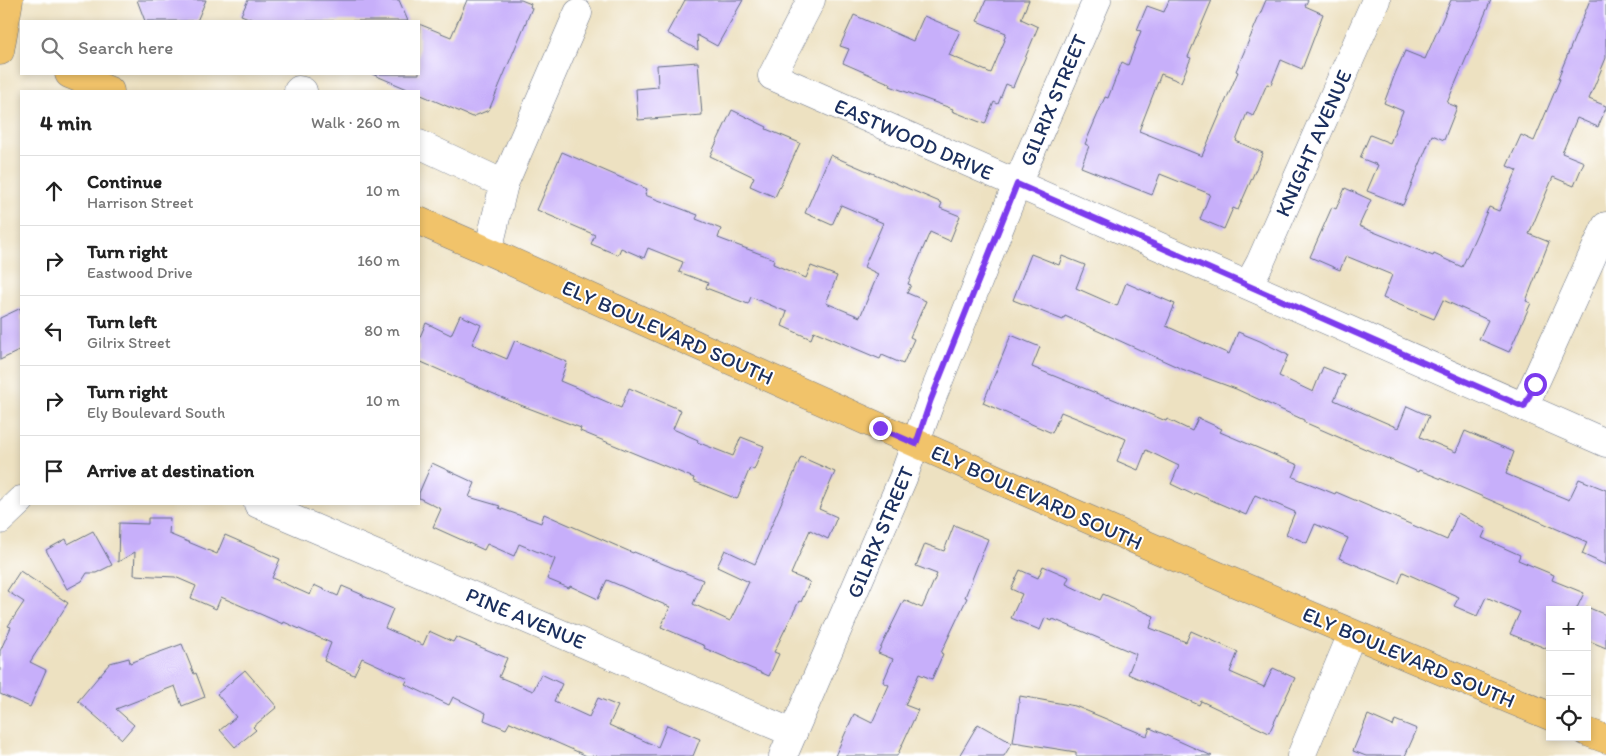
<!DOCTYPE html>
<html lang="en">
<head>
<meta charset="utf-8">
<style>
	body { margin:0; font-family:Itim,sans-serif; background:#f2f2f2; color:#222 }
	.controls { position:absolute; right:15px; bottom:15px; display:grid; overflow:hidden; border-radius:0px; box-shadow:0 2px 8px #0003 }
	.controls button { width:45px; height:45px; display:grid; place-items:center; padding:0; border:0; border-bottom:1px solid #e0e0e0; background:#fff; color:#222; font:25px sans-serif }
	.stop { position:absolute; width:15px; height:15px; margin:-11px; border:4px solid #7c3aed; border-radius:50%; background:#fff }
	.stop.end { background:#7c3aed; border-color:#fff; box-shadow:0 1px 5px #0008 }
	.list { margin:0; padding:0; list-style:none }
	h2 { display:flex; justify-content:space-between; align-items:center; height:65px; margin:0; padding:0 20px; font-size:21px }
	h2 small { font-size:16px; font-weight:400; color:#767676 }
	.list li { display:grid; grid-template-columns:32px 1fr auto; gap:15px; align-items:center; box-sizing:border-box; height:70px; padding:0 20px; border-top:1px solid #e0e0e0 }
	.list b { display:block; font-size:19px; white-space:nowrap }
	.list p { margin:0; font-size:16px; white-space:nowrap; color:#767676 }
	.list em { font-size:16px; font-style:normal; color:#767676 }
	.icon { flex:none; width:28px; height:28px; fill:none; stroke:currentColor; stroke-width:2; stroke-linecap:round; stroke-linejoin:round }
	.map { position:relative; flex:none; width:1606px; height:756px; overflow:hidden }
	.search { position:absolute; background:#fff; box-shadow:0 2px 8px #0003; left:20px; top:20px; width:400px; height:55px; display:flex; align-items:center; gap:12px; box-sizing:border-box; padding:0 18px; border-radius:0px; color:#767676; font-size:19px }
	.panel { position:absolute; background:#fff; box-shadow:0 2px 8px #0003; left:20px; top:90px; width:400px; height:415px; border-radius:0px }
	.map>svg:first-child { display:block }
	.building { fill:#c7affa }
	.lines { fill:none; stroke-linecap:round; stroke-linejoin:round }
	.minor-casing { stroke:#646d81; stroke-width:29 }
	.major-casing { stroke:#646d81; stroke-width:29 }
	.minor { stroke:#fff; stroke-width:28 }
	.major { stroke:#f1c36a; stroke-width:28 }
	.route { stroke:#7c3aed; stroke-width:6 }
	.labels { text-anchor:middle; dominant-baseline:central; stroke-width:4; stroke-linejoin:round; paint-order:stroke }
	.street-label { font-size:21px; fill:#1b2f5e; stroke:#fff }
</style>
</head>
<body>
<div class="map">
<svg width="1606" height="756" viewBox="0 0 1606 756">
	<rect width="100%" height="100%" fill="#fff"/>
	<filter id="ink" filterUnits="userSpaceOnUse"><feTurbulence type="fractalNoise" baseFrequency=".02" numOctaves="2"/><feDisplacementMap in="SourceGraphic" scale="10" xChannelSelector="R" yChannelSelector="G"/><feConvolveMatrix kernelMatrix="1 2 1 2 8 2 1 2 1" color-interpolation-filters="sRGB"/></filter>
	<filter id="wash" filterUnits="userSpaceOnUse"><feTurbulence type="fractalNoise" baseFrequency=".0096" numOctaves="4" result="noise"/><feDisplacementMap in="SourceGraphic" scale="20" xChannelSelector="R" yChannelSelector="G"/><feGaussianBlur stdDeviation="1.12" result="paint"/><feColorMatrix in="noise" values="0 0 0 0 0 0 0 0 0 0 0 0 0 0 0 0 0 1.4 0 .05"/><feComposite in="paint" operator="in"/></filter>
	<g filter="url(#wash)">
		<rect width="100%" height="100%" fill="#ede1c1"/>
		<g id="blocks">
			<!-- building -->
			<g class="building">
				<path d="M137 0H206L197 21H145Z"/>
				<path d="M248 0H399L408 21H256L241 15Z"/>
				<path d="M467 0H521L531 4 530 7 532 8 489 110 472 117 419 94V91H412L372 74H419V24L451 37Z"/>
				<path d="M685 0H743L717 46 697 35 698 50 667 33Z"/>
				<path d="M986 0H1029L1021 19 1038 27 1013 87 1006 84 998 104 994 102 985 124 952 111 953 109 890 86 891 84 843 63 849 49 840 46 854 15 913 41 924 16 960 31 949 55 991 73 1005 40H1004L1006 33 977 21Z"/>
				<path d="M1169 0H1212L1188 57 1191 58 1181 82 1161 74 1139 131 1202 156 1238 72 1236 71 1266 0H1308L1305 6 1323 14 1302 69 1281 60 1271 85 1267 84 1253 116 1247 113 1236 141 1263 153 1238 210 1233 208 1224 229 1200 219 1210 194 1160 174 1152 195 1081 167 1089 146 1085 144 1105 97 1108 98 1122 62 1128 65 1141 31 1137 30 1147 6 1164 12Z"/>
				<path d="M1451 0H1491L1447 103 1457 107 1444 140 1432 135 1403 205 1367 191 1378 165 1360 158 1370 135 1390 143 1403 111 1384 103 1395 74 1405 51 1425 59Z"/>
				<path d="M1590 0H1606V58L1589 99 1606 106V108L1598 127 1577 118 1562 153 1584 162 1574 186 1553 177 1529 234 1549 242 1526 301 1531 303 1509 352 1479 339 1488 320 1443 300 1434 319 1383 298 1392 275 1346 256 1340 270 1310 257 1332 207 1336 209 1345 188 1371 200 1359 226 1433 256 1434 254 1462 267 1489 207 1499 211 1517 170 1507 166 1521 135 1534 141 1560 79 1558 78Z"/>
				<path d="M698 62 702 115 638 120 636 89 658 87 657 65Z"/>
				<path d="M732 110 767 127 766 129 800 143 775 197 750 186 754 177 710 156Z"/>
				<path d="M562 152 647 189 645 195 698 215 696 219 721 229 718 238 774 259 773 264 806 278 811 266 837 276 826 303 860 317 878 274 864 267 883 223 841 205 832 225 805 213 830 155 942 203 940 208 960 216 950 241 930 232 908 284 911 285 907 293 926 301 910 337 914 339 903 364 882 355 880 359 814 331 811 339 782 326 787 312 751 297 748 304 706 288 708 283 679 272 683 262 648 248 644 258 621 248 618 255 591 244 595 235 537 210Z"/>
				<path d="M1031 254 1059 265 1062 256 1085 265 1076 288 1117 306 1126 283 1175 304 1166 326 1229 354 1238 332 1260 341 1288 355 1279 376 1313 392 1323 367 1345 376 1334 400 1398 428 1407 406 1429 416 1420 437 1456 452 1465 431 1514 452 1506 474 1569 500 1579 479 1606 490V565L1582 554 1587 542 1444 480 1419 470 1418 472 1304 422V420L1236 389 1182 369 1065 316 1063 320 1013 300Z"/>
				<path d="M21 308V350L0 360V318Z"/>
				<path d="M460 315 481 325 472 344 507 359 515 340 567 362 560 381 584 391V392L621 408 629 388 681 410 673 429 698 440 697 442 733 456 741 437 764 446 754 470 750 468 737 499 693 481 694 478 580 431 581 428 510 401 419 361V339L426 323 451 335Z"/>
				<path d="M1011 335 1040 347 1032 367 1108 398V397L1166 421 1167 419 1192 431 1198 418 1222 429 1220 432 1298 465 1293 477 1335 494 1336 492 1447 540 1458 513 1486 529 1482 538 1520 555 1518 560 1554 575 1552 580 1584 593 1576 610H1550V650L1510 634 1520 612 1486 597 1477 616 1454 606 1459 597 1403 572 1399 583 1339 558 1348 538 1315 524 1307 543 1286 534 1295 512 1255 495 1246 515 1195 493 1194 495 1171 484 1179 466 1146 450 1138 470 1117 461 1126 439 1096 426 1061 412 1052 433 983 403Z"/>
				<path d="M801 457 835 472 819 509 837 517 828 539 810 530 791 574 810 582 801 602 799 601 774 652 779 654 769 676 704 648 705 646 661 627 670 607 607 580 598 599 570 586 569 588 547 579 555 559 519 544 514 556 487 544 484 550 433 527 441 509 419 498V493L432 463 475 483 469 497 500 506 499 508 541 523 544 514 633 553 634 552 703 580 693 604 730 621 749 582 717 567 725 550 755 564Z"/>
				<path d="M148 518H170L169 534 217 554 225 535 280 559 272 578 310 595 314 585 338 596 342 586 363 595V596L393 609 385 628 423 645 429 631 453 642 456 637 507 658 499 677 533 691 541 674 562 684 554 701 589 717 598 698 618 706 609 725 658 747 667 725 700 739 693 756H587L510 722 506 729 484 720 486 713 453 697 449 705 405 684 408 679 362 658 354 675 324 661 331 643 284 622 283 624 221 597 216 609 191 598 196 586 175 577 134 575 135 552 118 562 119 523 148 524Z"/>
				<path d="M954 525 988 539 965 597 967 598 941 653 943 654 932 679 919 674 905 705 918 710 897 756H835L854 714 872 723 889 685 883 682 893 659 878 653 904 600 922 608 937 574 916 566 925 544 944 551Z"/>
				<path d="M93 531 112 565 96 573H87L82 581 67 589 46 550 66 539 68 544Z"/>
				<path d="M1043 566 1069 577 1066 584 1100 600 1103 594 1154 616 1150 628 1186 642 1191 631 1238 652 1230 672 1264 687 1273 668 1295 678 1269 733 1201 701 1199 705 1128 674 1136 654 1053 619 1052 621 1045 618 1040 630 1011 618 1022 594 1011 589 1020 570 1038 578Z"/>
				<path d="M20 571 68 603 30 662 46 670 30 707 0 694V651L11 627 8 626 24 602 7 591Z"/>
				<path d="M1587 607 1606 615V648L1587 640Z"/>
				<path d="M182 644 194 674 196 673 205 697 182 706 175 686 116 709 134 725 122 739 78 701 110 663 129 658 130 663Z"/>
				<path d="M245 670 277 707 253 727 256 730 235 747 220 730 236 717 217 694Z"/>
				<path d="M1020 696 1075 706 1147 736 1150 728 1212 756H1076V752L1013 742Z"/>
				<path d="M1368 715 1393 726 1395 720 1417 729 1405 756H1366L1353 751Z"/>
				<path d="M978 724 1012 743 1004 756H959Z"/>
			</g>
		</g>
	</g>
	<g filter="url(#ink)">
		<use href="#blocks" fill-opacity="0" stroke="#646d81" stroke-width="1"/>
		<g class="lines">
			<defs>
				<g id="minor">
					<path d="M811 0 772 76 1606 443"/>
					<path d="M298 91 299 90 303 91"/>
					<path d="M419 144 504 184 488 251"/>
					<path d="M504 184 578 13"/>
					<path d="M1248 285 1260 263 1376 0"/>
					<path d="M1524 407 1606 226"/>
					<path d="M258 504 793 733"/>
					<path d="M0 520 21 500"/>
					<path d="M783 756 903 478 930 403 1017 184 1097 0"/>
					<path d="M1301 756 1352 634"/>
				</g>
				<g id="major">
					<path d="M0 51 9 0"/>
					<path d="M69 74 110 91"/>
					<path d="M419 221 488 251C840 410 1193 569 1550 716"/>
					<path d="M1587 732 1606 739"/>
				</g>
			</defs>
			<!-- minor casing -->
			<use href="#minor" class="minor-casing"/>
			<!-- major casing -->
			<use href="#major" class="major-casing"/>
			<!-- minor -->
			<use href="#minor" class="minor"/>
			<!-- major -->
			<use href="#major" class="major"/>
		</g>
	</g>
	<g class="lines" filter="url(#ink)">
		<!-- route -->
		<path class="route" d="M880 428 916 444 930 402 1017 184 1524 407 1535 384"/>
	</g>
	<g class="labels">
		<!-- street labels -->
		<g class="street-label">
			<text transform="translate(1053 100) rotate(-67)">GILRIX STREET</text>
			<text transform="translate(914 139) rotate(24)">EASTWOOD DRIVE</text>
			<text transform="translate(1313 143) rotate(-66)">KNIGHT AVENUE</text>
			<text transform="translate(668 332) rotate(24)">ELY BOULEVARD SOUTH</text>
			<text transform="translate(1037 497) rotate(24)">ELY BOULEVARD SOUTH</text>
			<text transform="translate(880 532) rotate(-67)">GILRIX STREET</text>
			<text transform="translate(526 618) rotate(23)">PINE AVENUE</text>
			<text transform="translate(1409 657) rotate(23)">ELY BOULEVARD SOUTH</text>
		</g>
	</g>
</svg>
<div class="controls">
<button>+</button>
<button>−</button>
<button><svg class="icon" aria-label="locate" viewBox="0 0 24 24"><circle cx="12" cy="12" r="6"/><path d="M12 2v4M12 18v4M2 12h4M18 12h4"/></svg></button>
</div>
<div class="stop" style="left:1535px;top:384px"></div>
<div class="stop end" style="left:880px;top:428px"></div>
<div class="search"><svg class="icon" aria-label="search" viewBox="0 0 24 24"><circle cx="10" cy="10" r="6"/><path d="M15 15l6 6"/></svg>Search here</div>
<section class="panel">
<h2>4 min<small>Walk · 260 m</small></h2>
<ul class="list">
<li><svg class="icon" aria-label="ahead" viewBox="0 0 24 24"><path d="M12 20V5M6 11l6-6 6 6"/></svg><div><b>Continue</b><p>Harrison Street</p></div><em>10 m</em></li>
<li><svg class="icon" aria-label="right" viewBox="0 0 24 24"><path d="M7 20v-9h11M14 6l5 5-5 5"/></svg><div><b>Turn right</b><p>Eastwood Drive</p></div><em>160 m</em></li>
<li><svg class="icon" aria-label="left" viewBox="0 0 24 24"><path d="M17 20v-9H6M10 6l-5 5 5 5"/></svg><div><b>Turn left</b><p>Gilrix Street</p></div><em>80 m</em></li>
<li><svg class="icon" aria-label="right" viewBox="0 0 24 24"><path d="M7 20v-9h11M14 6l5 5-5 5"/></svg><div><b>Turn right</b><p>Ely Boulevard South</p></div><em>10 m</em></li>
<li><svg class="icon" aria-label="arrive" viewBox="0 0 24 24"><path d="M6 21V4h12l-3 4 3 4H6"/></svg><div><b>Arrive at destination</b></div></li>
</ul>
</section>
</div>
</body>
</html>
